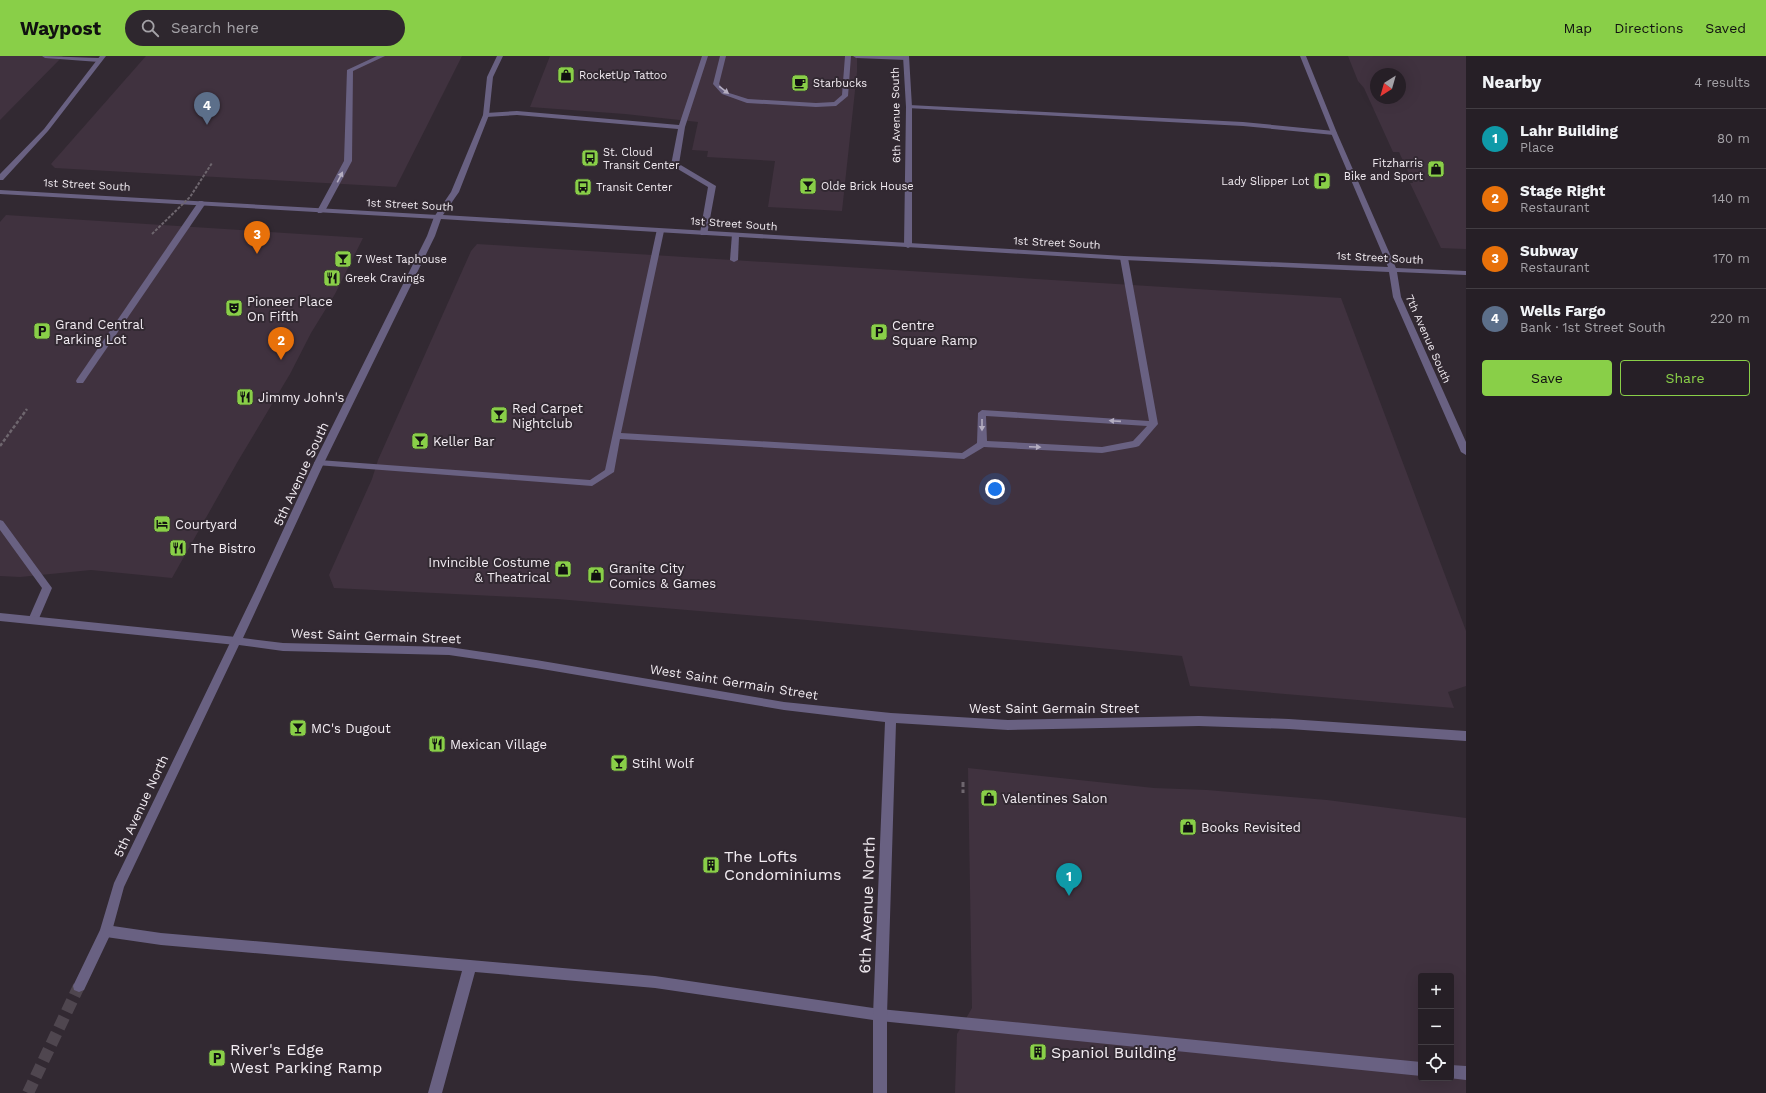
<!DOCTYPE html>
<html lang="en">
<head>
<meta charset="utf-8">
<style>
	body { margin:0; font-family:"Work Sans",sans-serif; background:#2e272e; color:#f1f3f6 }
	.controls { position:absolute; right:12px; bottom:12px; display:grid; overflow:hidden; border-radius:4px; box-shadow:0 4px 16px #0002 }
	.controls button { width:36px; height:36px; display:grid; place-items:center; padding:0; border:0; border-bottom:1px solid #423d43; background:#261f26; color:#f1f3f6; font:20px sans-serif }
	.compass { position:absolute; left:1370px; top:12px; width:36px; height:36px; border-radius:50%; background:#261f26; box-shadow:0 4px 16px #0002; rotate:217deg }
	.you { position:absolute; left:995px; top:433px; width:14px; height:14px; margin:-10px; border:3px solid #fff; border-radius:50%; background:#1a73e8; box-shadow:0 0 0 6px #1a73e833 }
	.badge { display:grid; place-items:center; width:26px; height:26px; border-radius:50%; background:#89cf48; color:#fff; font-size:13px; font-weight:700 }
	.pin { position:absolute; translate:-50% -33px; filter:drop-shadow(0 1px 2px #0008) }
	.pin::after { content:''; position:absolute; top:21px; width:14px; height:12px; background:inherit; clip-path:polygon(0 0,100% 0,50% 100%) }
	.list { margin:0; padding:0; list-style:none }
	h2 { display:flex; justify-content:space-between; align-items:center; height:52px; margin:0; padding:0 16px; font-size:17px }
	h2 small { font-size:13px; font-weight:400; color:#a4a2a7 }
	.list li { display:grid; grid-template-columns:26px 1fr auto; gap:12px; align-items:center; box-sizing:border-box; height:60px; padding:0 16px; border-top:1px solid #423d43 }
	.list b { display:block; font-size:15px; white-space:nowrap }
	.list p { margin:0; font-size:13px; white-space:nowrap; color:#a4a2a7 }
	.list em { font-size:13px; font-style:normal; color:#a4a2a7 }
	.actions { display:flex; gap:8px; padding:12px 16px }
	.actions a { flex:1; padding:9px 0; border:1px solid #89cf48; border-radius:4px; text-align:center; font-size:14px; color:#89cf48 }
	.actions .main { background:#89cf48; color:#111 }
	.icon { flex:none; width:22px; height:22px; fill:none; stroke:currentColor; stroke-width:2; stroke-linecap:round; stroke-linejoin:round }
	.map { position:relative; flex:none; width:1466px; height:1037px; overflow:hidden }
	header { display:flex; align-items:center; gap:24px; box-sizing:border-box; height:56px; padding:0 20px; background:#89cf48; color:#111 }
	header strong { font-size:19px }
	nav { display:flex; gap:22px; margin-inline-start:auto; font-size:14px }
	.search { width:280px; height:36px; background:#2e272e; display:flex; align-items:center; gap:10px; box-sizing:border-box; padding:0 14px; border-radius:22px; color:#a4a2a7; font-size:15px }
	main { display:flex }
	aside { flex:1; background:#261f26 }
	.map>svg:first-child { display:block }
	.built { fill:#40323f; fill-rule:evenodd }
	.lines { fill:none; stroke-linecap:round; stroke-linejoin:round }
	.tertiary-tunnel { stroke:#4f464f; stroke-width:12; stroke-dasharray:12 6; stroke-linecap:butt }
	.path-far1 { stroke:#6e666e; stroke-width:2.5; stroke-dasharray:3.5 2; stroke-linecap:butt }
	.path { stroke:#6e666e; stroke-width:3; stroke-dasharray:5 2.5; stroke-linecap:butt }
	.service { fill:#696182; fill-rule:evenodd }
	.minor { fill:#696182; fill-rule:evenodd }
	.tertiary { fill:#696182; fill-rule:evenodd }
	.path-bridge { stroke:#6e666e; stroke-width:2; stroke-dasharray:3 1.5; stroke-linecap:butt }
	.oneway { fill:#b4adc0 }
	.labels { text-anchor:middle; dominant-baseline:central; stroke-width:4; stroke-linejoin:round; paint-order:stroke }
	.far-poi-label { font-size:11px; fill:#f2ecf2; stroke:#322932; text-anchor:start }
	.far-street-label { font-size:11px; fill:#f2ecf2; stroke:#322932 }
	.poi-label { font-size:13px; fill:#f2ecf2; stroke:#322932; text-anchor:start }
	.street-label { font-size:13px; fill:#f2ecf2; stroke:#322932 }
	.near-poi-label { font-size:16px; fill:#f2ecf2; stroke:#322932; text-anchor:start }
	.near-street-label { font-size:16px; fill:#f2ecf2; stroke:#322932 }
</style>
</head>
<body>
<header>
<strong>Waypost</strong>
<div class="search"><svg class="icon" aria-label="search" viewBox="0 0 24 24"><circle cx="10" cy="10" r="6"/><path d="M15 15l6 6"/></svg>Search here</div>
<nav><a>Map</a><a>Directions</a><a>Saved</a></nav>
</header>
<main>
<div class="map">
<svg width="1466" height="1037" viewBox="0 0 1466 1037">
	<rect width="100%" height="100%" fill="#322932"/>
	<!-- built -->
	<g class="built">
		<path d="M0 0H63L0 64Z"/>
		<path d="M146 0H462L396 131 55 112 51 108Z"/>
		<path d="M550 0H857V16L842 155 768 151 775 105 707 101 708 95 692 94 698 66 625 58 530 51Z"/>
		<path d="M1348 0H1466V193L1441 192 1410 127H1413L1399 96H1393L1364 32 1358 25ZM1376 18H1400V42H1376Z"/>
		<path d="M6 159 363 182 335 238 311 277 290 318 238 405 172 522 91 514 20 521 0 520V166Z"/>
		<path d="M477 188 1341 242 1466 575V630L1448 636 1454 652 1190 630 1182 600 807 564 557 543 334 532 329 519 372 423 378 404 471 195Z"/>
		<path d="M968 712 1154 732 1207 734 1327 744 1466 762V1037H955L957 978 972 952ZM1421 920H1451V1022H1421Z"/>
	</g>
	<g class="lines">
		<!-- tertiary-tunnel -->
		<path class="tertiary-tunnel" d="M28 1037 79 930"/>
		<!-- path-far1 -->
		<path class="path-far1" d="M0 390 27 353"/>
		<!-- path -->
		<path class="path" d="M963 726V737"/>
		<!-- service -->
		<g class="service">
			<path d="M42 0 99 2 102 4 99 6 45 2Z"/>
			<path d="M377 0H385L353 15 352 105 325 155 321 157H318L317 155 344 105 347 14Z"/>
			<path d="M702 0H708L685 71 679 108 716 130 707 179H701L700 177 708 131 671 109 678 73 517 59 486 61 483 59 486 57 517 55 679 69Z"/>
			<path d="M720 0H726L719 28 726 36 748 43 816 47 834 46 842 39 845 0H851L848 40 836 50 816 51 747 47 722 38 713 28Z"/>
			<path d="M853 0H903L909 2 906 4 856 2Z"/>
			<path d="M909 49 1243 66 1334 75 1337 77 1334 79 1243 70 907 52 906 51Z"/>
			<path d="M199 145H202L206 147 83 327H77L76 325 77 323Z"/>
			<path d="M657 173H660L664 175 621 377 962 397 977 387 978 357 982 354 1149 365 1120 202 1124 200 1128 202 1158 368 1139 390 1136 391 1102 397 984 391 964 403 620 383 614 416 592 430 316 409 314 407 316 405 319 404 590 424 605 414ZM986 360 1147 370 1133 385 1102 391 987 385Z"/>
			<path d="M732 178H735L739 180 738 204 734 206 730 204Z"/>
			<path d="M0 464 3 465 52 532 37 567H29L28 564 42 532 0 474Z"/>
			<path d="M106 869 161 877 655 920 880 953 1421 1006V1020L880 965 655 932 475 916 442 1037H428L462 915 161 889 106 881 102 879 100 875 102 871Z"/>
			<path d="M1451 1009 1466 1010V1024L1449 1022H1451Z"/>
		</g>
		<!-- minor -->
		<g class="minor">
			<path d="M100 0H106L48 75 3 124H0V118L44 73Z"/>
			<path d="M903 0H909L912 51V190L908 192 904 190 906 51Z"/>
			<path d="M0 134 438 159 442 161 438 163 0 138Z"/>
			<path d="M0 557 236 581 240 582 241 585 240 588 236 589 0 565Z"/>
		</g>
		<!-- tertiary -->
		<path class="tertiary" d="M497 0H503L493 21 489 59 459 136 443 159 1124 200 1388 211 1331 77 1300 0H1306L1337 77 1396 212 1466 215V219L1397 216 1401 241 1466 386V399L1461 396 1393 241 1389 216 1124 204 441 163 435 180 324 407 243 582 283 587 449 591 536 604 784 646 891 657 1008 664 1199 660 1289 663 1466 675V685L1289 673 1199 670 1008 674 896 667 887 959V1037H873V959L885 666 784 654 536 612 449 599 283 595 239 589 124 831 112 875 84 934 79 936 74 934 73 930 100 874 114 827 256 533 314 407 427 180 434 161 451 136 483 59 487 21Z"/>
		<!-- path-bridge -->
		<path class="path-bridge" d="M152 178 190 141 212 107"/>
	</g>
	<!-- one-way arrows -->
	<defs><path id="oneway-solid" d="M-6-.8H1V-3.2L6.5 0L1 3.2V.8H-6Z"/></defs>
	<g class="oneway">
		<use href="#oneway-solid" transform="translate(724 34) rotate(37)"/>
		<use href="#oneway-solid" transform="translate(340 121) rotate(-63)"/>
		<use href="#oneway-solid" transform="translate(1115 365) rotate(-176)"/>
		<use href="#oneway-solid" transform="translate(982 369) rotate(90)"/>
		<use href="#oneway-solid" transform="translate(1035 391) rotate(3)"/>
	</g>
	<!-- icons -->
	<defs>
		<symbol id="shop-square" viewBox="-11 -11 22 22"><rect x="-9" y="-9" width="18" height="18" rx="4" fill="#89cf48" stroke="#322932"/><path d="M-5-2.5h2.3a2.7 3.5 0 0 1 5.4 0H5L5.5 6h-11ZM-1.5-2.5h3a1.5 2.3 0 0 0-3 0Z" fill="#111"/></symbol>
		<symbol id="cafe-square" viewBox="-11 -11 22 22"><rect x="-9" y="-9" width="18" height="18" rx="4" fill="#89cf48" stroke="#322932"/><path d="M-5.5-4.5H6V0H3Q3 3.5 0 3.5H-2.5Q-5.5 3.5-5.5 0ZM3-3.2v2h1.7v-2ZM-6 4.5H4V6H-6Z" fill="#111"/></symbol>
		<symbol id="bus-square" viewBox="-11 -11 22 22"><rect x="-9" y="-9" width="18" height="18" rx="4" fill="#89cf48" stroke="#322932"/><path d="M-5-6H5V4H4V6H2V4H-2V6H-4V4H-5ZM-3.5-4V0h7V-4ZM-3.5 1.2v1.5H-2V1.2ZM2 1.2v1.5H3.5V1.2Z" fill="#111"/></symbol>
		<symbol id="parking-square" viewBox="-11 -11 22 22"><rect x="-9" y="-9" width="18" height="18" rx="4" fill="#89cf48" stroke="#322932"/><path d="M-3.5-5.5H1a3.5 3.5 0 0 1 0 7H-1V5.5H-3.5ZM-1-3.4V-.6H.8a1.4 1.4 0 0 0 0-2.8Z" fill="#111"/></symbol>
		<symbol id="bar-square" viewBox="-11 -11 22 22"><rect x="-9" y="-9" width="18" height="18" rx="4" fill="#89cf48" stroke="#322932"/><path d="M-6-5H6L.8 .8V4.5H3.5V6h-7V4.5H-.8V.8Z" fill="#111"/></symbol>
		<symbol id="restaurant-square" viewBox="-11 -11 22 22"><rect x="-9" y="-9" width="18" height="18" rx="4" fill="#89cf48" stroke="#322932"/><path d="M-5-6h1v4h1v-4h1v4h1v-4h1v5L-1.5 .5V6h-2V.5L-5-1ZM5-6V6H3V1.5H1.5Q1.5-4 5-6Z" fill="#111"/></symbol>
		<symbol id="theatre-square" viewBox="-11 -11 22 22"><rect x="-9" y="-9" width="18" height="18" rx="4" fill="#89cf48" stroke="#322932"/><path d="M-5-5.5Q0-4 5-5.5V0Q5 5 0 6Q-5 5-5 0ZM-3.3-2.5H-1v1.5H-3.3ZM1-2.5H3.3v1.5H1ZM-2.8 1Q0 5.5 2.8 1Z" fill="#111"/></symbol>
		<symbol id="hotel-square" viewBox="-11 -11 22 22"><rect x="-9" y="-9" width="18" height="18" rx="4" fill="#89cf48" stroke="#322932"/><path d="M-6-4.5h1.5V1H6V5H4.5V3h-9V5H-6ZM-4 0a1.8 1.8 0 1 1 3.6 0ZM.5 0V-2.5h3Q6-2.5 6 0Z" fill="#111"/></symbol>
		<symbol id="building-square" viewBox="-11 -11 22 22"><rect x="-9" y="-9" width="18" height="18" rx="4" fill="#89cf48" stroke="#322932"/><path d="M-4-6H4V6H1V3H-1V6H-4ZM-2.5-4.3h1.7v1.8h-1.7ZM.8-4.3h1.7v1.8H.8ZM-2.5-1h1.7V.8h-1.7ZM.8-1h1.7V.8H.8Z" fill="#111"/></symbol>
	</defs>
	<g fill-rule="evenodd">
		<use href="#shop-square" x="556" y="9" width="20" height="20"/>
		<use href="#cafe-square" x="790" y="17" width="20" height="20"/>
		<use href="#bus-square" x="580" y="92" width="20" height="20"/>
		<use href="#shop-square" x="1426" y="103" width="20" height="20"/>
		<use href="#parking-square" x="1312" y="115" width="20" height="20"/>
		<use href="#bar-square" x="798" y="120" width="20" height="20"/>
		<use href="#bus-square" x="573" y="121" width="20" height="20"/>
		<use href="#bar-square" x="333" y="193" width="20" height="20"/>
		<use href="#restaurant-square" x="322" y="212" width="20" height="20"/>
		<use href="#theatre-square" x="224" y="242" width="20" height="20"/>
		<use href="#parking-square" x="32" y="265" width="20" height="20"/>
		<use href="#parking-square" x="869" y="266" width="20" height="20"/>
		<use href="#restaurant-square" x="235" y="331" width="20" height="20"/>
		<use href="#bar-square" x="489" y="349" width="20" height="20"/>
		<use href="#bar-square" x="410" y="375" width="20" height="20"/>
		<use href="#hotel-square" x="152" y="458" width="20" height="20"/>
		<use href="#restaurant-square" x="168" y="482" width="20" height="20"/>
		<use href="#shop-square" x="553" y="503" width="20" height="20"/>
		<use href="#shop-square" x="586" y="509" width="20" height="20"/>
		<use href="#bar-square" x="288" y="662" width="20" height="20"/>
		<use href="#restaurant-square" x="427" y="678" width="20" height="20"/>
		<use href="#bar-square" x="609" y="697" width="20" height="20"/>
		<use href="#shop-square" x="979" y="732" width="20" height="20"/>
		<use href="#shop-square" x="1178" y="761" width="20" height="20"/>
		<use href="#building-square" x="701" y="799" width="20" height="20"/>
		<use href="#building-square" x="1028" y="986" width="20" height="20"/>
		<use href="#parking-square" x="207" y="992" width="20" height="20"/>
	</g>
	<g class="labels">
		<!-- far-poi labels -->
		<g class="far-poi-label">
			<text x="579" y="19">RocketUp Tattoo</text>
			<text x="813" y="27">Starbucks</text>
			<text x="603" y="96">St. Cloud<tspan x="603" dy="13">Transit Center</tspan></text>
			<text x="1423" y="107" text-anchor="end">Fitzharris<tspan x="1423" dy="13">Bike and Sport</tspan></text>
			<text x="1309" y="125" text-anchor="end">Lady Slipper Lot</text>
			<text x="821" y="130">Olde Brick House</text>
			<text x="596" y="131">Transit Center</text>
			<text x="356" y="203">7 West Taphouse</text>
			<text x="345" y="222">Greek Cravings</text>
		</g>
		<!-- far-street labels -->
		<g class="far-street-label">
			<text transform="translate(896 59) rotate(-91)">6th Avenue South</text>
			<text transform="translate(87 129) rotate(3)">1st Street South</text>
			<text transform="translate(410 149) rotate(3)">1st Street South</text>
			<text transform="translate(734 168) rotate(4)">1st Street South</text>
			<text transform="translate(1057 187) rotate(3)">1st Street South</text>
			<text transform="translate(1380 202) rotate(3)">1st Street South</text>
			<text transform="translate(1428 283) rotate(66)">7th Avenue South</text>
		</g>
		<!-- poi labels -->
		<g class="poi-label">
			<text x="247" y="245">Pioneer Place<tspan x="247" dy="15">On Fifth</tspan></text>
			<text x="55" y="268">Grand Central<tspan x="55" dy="15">Parking Lot</tspan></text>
			<text x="892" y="269">Centre<tspan x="892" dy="15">Square Ramp</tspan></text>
			<text x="258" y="341">Jimmy John's</text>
			<text x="512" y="352">Red Carpet<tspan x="512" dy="15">Nightclub</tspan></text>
			<text x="433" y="385">Keller Bar</text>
			<text x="175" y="468">Courtyard</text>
			<text x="191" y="492">The Bistro</text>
			<text x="550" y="506" text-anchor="end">Invincible Costume<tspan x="550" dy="15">&amp; Theatrical</tspan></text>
			<text x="609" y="512">Granite City<tspan x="609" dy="15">Comics &amp; Games</tspan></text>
			<text x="311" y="672">MC's Dugout</text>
			<text x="450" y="688">Mexican Village</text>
			<text x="632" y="707">Stihl Wolf</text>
			<text x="1002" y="742">Valentines Salon</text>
			<text x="1201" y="771">Books Revisited</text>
		</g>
		<!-- street labels -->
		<g class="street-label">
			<text transform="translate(301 418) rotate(-65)">5th Avenue South</text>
			<text transform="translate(376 580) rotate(2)">West Saint Germain Street</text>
			<text transform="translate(734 626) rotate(9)">West Saint Germain Street</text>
			<text x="1054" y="652">West Saint Germain Street</text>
			<text transform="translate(141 750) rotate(-65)">5th Avenue North</text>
		</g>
		<!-- near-poi labels -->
		<g class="near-poi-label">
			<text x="724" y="800">The Lofts<tspan x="724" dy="18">Condominiums</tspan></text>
			<text x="230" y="993">River's Edge<tspan x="230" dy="18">West Parking Ramp</tspan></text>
			<text x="1051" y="996">Spaniol Building</text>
		</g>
		<!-- near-street labels -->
		<g class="near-street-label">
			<text transform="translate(867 849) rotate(-88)">6th Avenue North</text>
		</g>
	</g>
</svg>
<div class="controls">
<button>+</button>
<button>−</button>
<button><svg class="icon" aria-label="locate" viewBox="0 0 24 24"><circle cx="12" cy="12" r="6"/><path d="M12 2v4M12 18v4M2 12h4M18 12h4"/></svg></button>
</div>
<svg class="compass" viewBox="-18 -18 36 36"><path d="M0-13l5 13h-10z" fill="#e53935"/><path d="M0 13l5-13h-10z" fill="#a4a2a7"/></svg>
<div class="you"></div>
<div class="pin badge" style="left:1069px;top:840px;background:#0f9aa8">1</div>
<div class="pin badge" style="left:281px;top:304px;background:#e8710a">2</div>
<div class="pin badge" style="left:257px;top:198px;background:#e8710a">3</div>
<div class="pin badge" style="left:207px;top:69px;background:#5c6f8a">4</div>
</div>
<aside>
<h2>Nearby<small>4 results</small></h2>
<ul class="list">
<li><span class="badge" style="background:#0f9aa8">1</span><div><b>Lahr Building</b><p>Place</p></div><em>80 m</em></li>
<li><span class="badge" style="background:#e8710a">2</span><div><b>Stage Right</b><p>Restaurant</p></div><em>140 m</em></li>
<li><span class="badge" style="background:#e8710a">3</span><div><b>Subway</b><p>Restaurant</p></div><em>170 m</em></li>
<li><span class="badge" style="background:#5c6f8a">4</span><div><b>Wells Fargo</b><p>Bank · 1st Street South</p></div><em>220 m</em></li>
</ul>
<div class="actions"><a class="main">Save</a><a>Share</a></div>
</aside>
</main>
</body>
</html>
